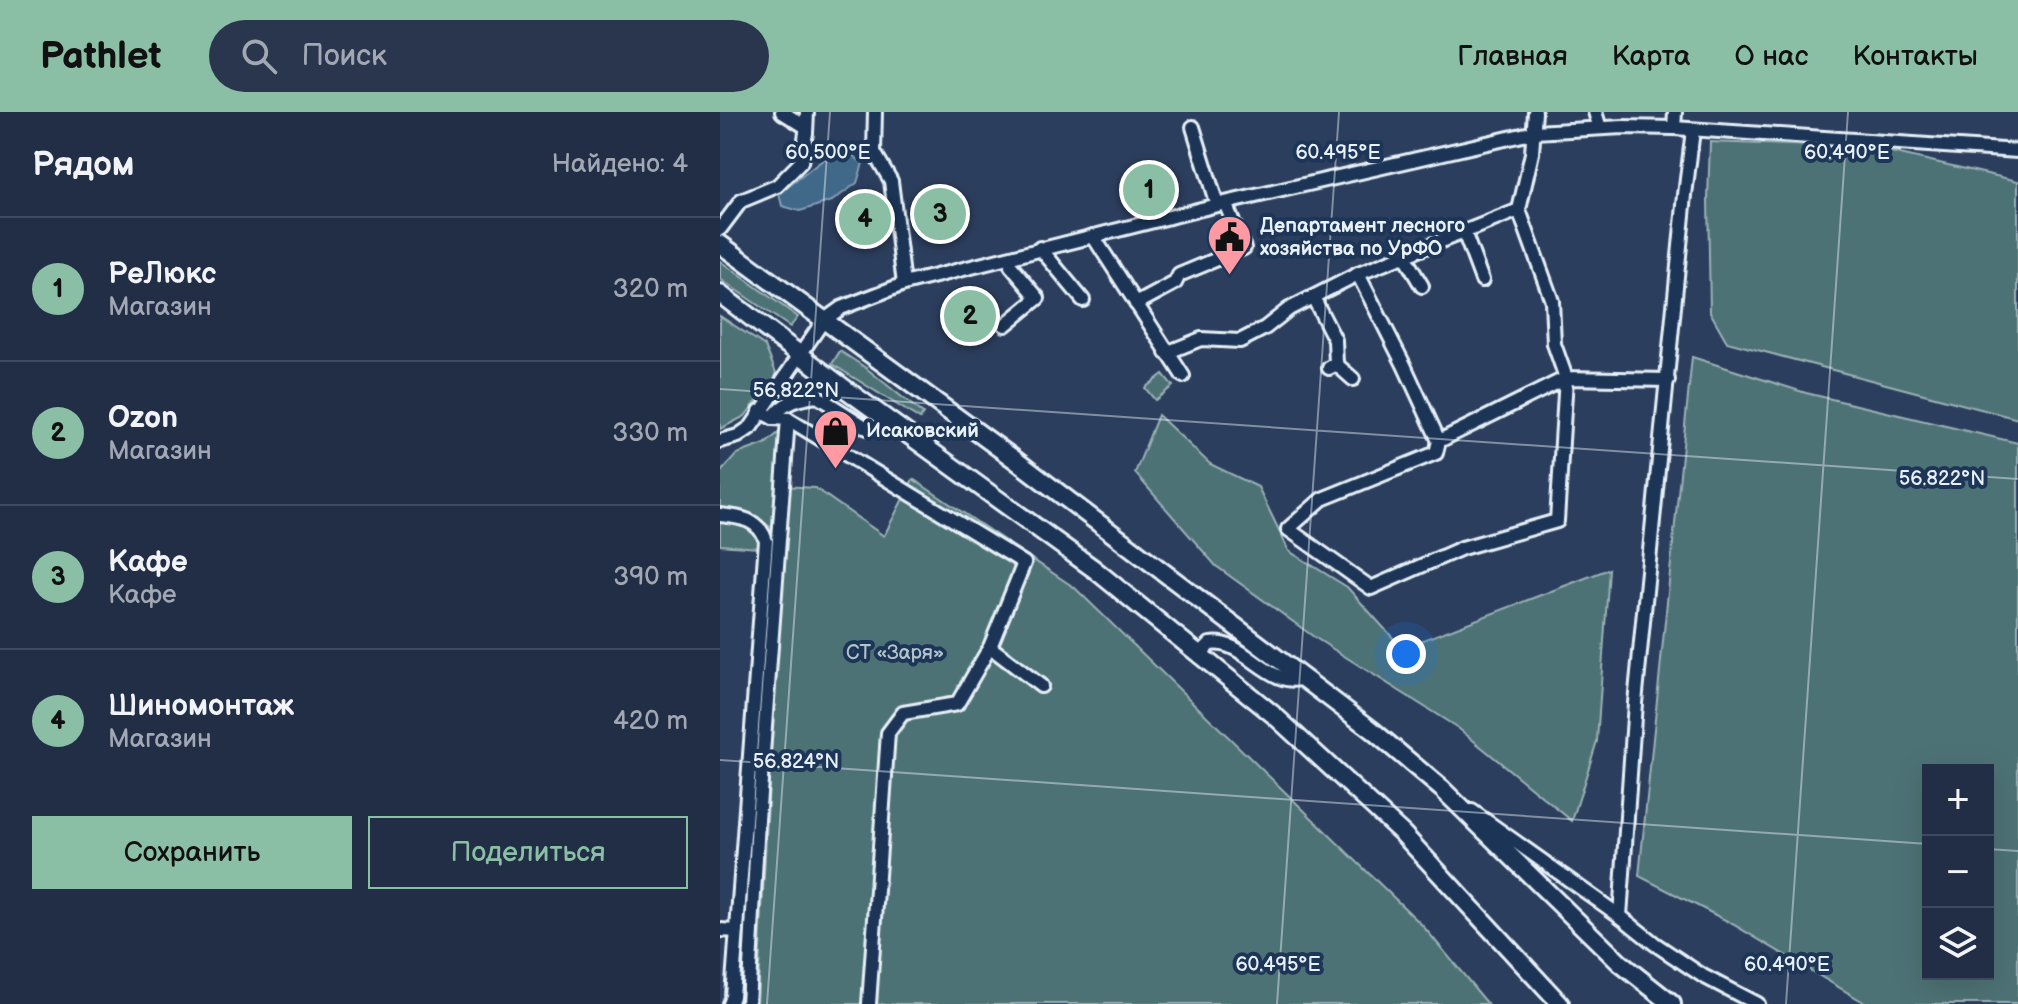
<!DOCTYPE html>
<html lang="ru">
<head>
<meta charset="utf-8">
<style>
	body { margin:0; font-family:"Balsamiq Sans",sans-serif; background:#29364d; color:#f1f3f6 }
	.controls { position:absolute; right:24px; bottom:24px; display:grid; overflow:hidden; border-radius:0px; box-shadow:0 8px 32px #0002 }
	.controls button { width:72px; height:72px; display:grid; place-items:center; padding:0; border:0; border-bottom:2px solid #3e4a5f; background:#212e46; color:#f1f3f6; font:40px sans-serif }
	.you { position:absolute; left:686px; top:542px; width:28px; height:28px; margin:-20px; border:6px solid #fff; border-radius:50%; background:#1a73e8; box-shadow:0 0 0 12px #1a73e833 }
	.badge { display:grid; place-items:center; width:52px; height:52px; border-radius:50%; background:#8abfa5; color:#111; font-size:26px; font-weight:700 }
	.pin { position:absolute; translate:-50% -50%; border:4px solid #fff; box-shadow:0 2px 8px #0006 }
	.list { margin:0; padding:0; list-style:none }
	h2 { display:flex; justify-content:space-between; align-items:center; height:104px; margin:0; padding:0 32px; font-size:34px }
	h2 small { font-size:26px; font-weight:400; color:#a2a8b3 }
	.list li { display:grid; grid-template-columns:52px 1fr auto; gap:24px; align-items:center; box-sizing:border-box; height:144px; padding:0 32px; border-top:2px solid #3e4a5f }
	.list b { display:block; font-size:30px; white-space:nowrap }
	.list p { margin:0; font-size:26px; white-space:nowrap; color:#a2a8b3 }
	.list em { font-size:26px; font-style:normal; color:#a2a8b3 }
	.actions { display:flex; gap:16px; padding:24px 32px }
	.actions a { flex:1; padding:18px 0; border:2px solid #8abfa5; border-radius:0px; text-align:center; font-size:28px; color:#8abfa5 }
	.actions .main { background:#8abfa5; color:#111 }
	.icon { flex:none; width:44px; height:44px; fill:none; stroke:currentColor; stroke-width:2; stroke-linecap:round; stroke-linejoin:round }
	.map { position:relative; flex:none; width:1298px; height:892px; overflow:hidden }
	header { display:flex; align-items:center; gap:48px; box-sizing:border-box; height:112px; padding:0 40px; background:#8abfa5; color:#111 }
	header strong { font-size:38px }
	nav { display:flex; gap:44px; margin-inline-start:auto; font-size:28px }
	.search { width:560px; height:72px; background:#29364d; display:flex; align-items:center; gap:20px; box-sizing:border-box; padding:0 28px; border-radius:44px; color:#a2a8b3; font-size:30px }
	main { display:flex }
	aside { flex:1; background:#212e46 }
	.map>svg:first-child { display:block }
	.green { fill:#4d7274; stroke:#9ab2b6; stroke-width:2; fill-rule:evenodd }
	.water { fill:#416888; stroke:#849fb5; stroke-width:2 }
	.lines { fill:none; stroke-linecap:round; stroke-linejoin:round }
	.minor-casing { stroke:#e8f1f8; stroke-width:18 }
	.major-casing { stroke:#e8f1f8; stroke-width:22 }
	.minor { stroke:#1d3557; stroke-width:12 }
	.major { stroke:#1d3557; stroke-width:16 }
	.ticks { fill:none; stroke:#e8f1f8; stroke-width:2; stroke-opacity:0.45 }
	.labels { text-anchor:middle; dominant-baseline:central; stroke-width:8; stroke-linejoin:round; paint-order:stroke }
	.poi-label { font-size:20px; font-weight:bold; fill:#e8f1f8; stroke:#1d3557; text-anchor:start }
	.park-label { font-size:20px; fill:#b2c5ca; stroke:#1d3557 }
	.ticks-label { font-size:20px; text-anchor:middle; fill:#e8f1f8; stroke:#1d3557; stroke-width:8; stroke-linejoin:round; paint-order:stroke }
</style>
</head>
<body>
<header>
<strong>Pathlet</strong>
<div class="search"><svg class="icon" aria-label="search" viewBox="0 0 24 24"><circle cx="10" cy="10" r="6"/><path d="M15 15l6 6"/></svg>Поиск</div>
<nav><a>Главная</a><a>Карта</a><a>О нас</a><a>Контакты</a></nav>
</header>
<main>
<aside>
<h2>Рядом<small>Найдено: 4</small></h2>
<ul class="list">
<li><span class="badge">1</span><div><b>РеЛюкс</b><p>Магазин</p></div><em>320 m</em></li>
<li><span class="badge">2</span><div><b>Ozon</b><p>Магазин</p></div><em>330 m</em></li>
<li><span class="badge">3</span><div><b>Кафе</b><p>Кафе</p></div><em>390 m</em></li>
<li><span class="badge">4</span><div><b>Шиномонтаж</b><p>Магазин</p></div><em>420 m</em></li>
</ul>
<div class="actions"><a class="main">Сохранить</a><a>Поделиться</a></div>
</aside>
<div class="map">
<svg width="1298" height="892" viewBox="0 0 1298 892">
	<rect width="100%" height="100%" fill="#2c3e5d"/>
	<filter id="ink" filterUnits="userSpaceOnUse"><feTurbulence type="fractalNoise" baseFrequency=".0125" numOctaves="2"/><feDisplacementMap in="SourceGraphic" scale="16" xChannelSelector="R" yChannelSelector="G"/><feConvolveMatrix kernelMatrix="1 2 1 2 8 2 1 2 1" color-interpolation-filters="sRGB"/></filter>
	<g filter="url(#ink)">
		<!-- green -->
		<g class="green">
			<path d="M990 30 1154 36 1298 69V307L1007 230 990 200 988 87Z"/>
			<path d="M0 149 78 205 70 215 0 167Z"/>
			<path d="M0 204 45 234 57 263 25 304 0 317Z"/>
			<path d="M120 239 146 256 203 302 200 307 112 252Z"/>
			<path d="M972 245 1086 281 1298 331V892H1147L1009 810 919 764ZM1208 658H1268V862H1208Z"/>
			<path d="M443 262 453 274 435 288 425 276Z"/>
			<path d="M438 303 490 352 538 375 569 439 627 475 682 536 889 457 877 629 852 709 738 616 594 525 496 454 415 361Z"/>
			<path d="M62 318 55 419C37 403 24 399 0 396V361L17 342 45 332Z"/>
			<path d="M193 367 355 476 703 814 768 892H37L65 374 95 376 164 424Z"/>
			<path d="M0 409C17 409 42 413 38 436L0 433Z"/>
			<path d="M29 674H36L23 892H12Z"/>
		</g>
		<!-- water -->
		<path class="water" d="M129 41 143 51 137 71 112 89 80 99 62 94 59 82 104 47Z"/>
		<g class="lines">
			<defs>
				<g id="minor">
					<path d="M62 0 86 15"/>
					<path d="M155 0 154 40 171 69 184 172"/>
					<path d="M815 0 812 41 799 98 832 189 834 232 846 266 837 409 742 436 651 476 568 417 602 387 716 341 719 329 846 266 948 268"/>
					<path d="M875 0 880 16"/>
					<path d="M473 15 497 93"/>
					<path d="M954 16 955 0"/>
					<path d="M0 117 21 89 57 74 81 50 86 21 87 0"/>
					<path d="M744 120 762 168"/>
					<path d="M373 124 463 264"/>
					<path d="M320 136 363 188"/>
					<path d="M684 144 702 174"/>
					<path d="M638 162 684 253 719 329"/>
					<path d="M593 185 615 228 616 252 609 256"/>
					<path d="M416 192 455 171 459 163 524 136 505 91"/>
					<path d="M285 213 318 186 291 154"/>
					<path d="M446 241 481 227 520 229 545 216 569 197 638 162 799 98"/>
					<path d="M616 252 633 267"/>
					<path d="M53 306C63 290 79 286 97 284L147 316"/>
					<path d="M68 307 304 451 270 535 237 592 183 601 168 621 149 892"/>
					<path d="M0 329 18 324 31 315 103 209 121 196 184 172 505 91 815 20 903 15 954 16 1298 39"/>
					<path d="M0 403C20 405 39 407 46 429L12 884 9 892"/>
					<path d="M270 535 321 574"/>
					<path d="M480 542 490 532C525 526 548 578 585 566"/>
					<path d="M752 699 900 804 935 832 983 864 1037 892"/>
					<path d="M900 804 915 591 965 83 973 18"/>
					<path d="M0 818 17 819"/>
					<path d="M28 892 38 708 68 307 53 306 40 299"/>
				</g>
				<g id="major">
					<path d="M0 132 294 347 652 618 722 677 900 851 952 892"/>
					<path d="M0 182 124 276 374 457 555 604 683 722 840 892"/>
				</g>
			</defs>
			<!-- minor casing -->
			<use href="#minor" class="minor-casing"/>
			<!-- major casing -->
			<use href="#major" class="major-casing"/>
			<!-- minor -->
			<use href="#minor" class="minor"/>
			<!-- major -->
			<use href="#major" class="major"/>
		</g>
	</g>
	<!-- ticks -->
	<path class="ticks" d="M0 277 1298 367M0 648 1208 732M1268 737 1298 739M47 892 110 0M557 892 619 0M1066 892 1128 0"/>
	<!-- icons -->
	<defs>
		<symbol id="civic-pin" viewBox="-11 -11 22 30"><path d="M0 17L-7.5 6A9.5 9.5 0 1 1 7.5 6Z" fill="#ff9aa2" stroke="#1d3557"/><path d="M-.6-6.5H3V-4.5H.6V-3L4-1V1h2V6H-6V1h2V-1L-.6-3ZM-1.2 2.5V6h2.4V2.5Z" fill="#111"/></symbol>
		<symbol id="shop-pin" viewBox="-11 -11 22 30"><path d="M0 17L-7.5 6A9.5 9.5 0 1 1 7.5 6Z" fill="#ff9aa2" stroke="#1d3557"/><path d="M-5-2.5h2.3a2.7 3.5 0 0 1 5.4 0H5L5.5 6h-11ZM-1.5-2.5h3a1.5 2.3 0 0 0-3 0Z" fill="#111"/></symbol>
	</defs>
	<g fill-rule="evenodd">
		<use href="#civic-pin" x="484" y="100" width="51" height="69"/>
		<use href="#shop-pin" x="90" y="294" width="51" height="69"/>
	</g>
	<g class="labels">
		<!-- poi labels -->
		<g class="poi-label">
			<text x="540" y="114">Департамент лесного<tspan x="540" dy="23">хозяйства по УрФО</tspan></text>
			<text x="146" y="319">Исаковский</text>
		</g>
		<!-- park labels -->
		<g class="park-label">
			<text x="175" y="541">СТ «Заря»</text>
		</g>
	</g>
	<g class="ticks-label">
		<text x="108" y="47">60.500°E</text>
		<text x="618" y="47">60.495°E</text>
		<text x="1127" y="47">60.490°E</text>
		<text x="76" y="285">56.822°N</text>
		<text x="1222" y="373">56.822°N</text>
		<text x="76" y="656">56.824°N</text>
		<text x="558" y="859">60.495°E</text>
		<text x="1067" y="859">60.490°E</text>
	</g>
</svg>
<div class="controls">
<button>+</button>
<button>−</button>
<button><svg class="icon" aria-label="layers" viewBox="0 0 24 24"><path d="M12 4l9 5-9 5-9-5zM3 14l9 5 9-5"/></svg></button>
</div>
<div class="you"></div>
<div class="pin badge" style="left:429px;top:78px">1</div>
<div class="pin badge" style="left:250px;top:204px">2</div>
<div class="pin badge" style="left:220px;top:102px">3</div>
<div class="pin badge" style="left:145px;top:107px">4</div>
</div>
</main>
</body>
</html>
